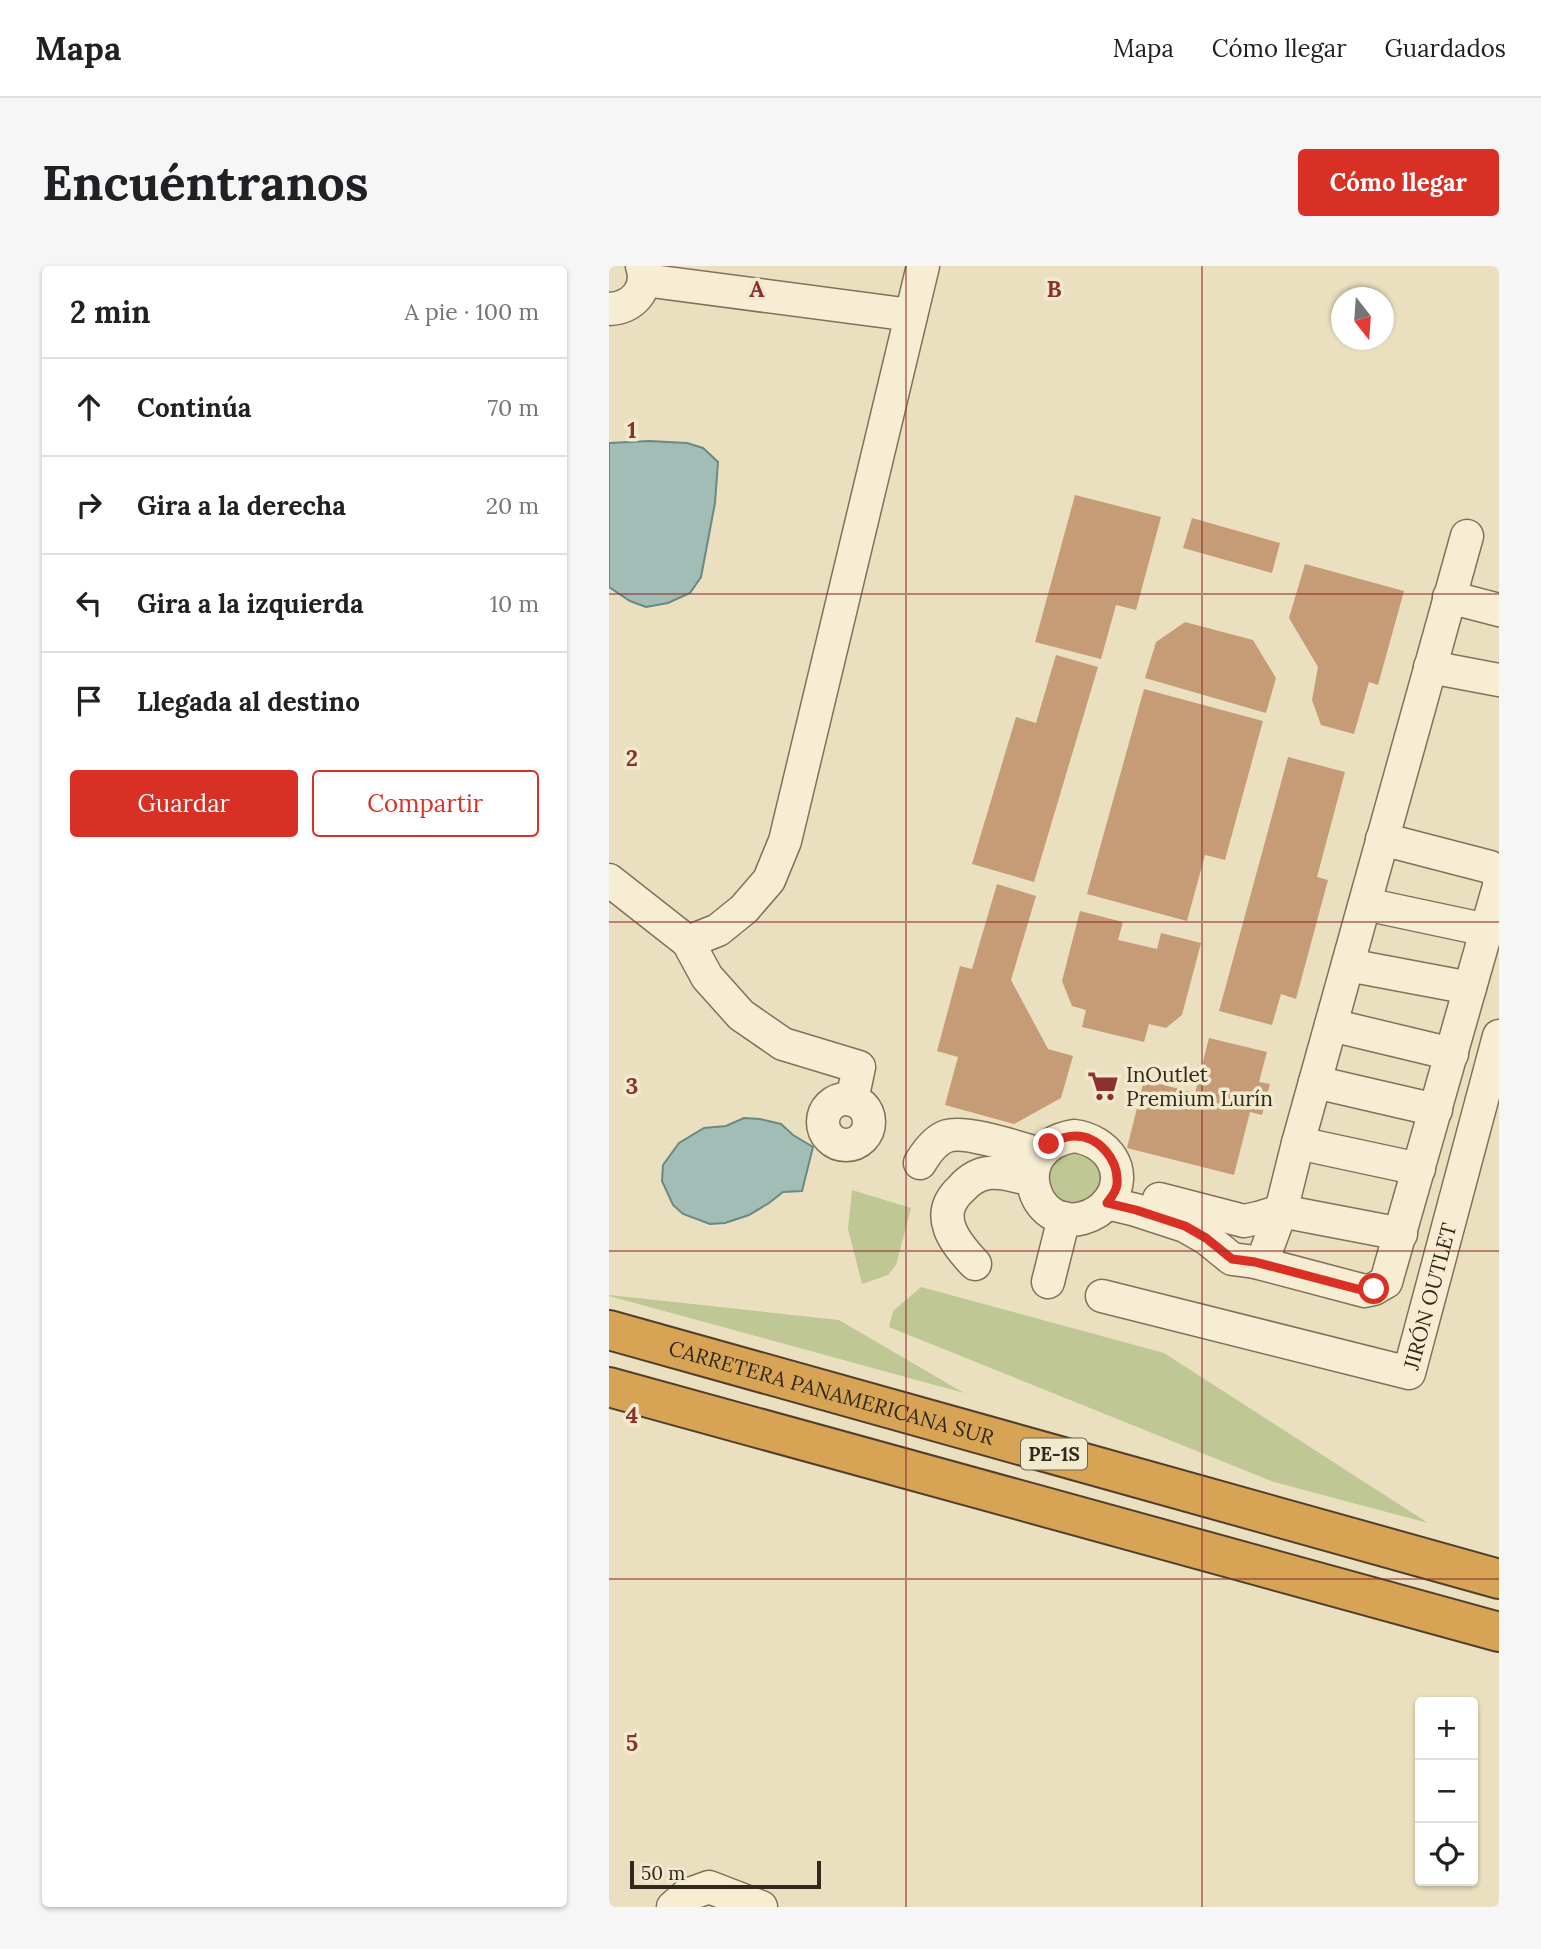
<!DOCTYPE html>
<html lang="es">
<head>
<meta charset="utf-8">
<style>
	body { margin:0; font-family:Lora,serif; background:#f6f6f6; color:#202124 }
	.controls { position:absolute; right:21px; bottom:21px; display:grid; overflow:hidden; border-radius:7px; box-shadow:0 2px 5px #0004 }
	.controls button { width:63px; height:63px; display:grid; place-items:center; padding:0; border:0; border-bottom:2px solid #e0e0e0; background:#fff; color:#202124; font:35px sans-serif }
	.compass { position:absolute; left:722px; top:21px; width:63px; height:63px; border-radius:50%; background:#fff; box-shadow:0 2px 5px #0004; rotate:163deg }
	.scale { position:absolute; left:21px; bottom:18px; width:191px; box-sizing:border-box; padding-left:7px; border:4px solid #32281c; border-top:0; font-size:19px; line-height:24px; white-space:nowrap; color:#32281c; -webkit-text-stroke:5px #f2eace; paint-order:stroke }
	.stop { position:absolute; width:21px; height:21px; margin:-16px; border:5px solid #d93025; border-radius:50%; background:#fff }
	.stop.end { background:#d93025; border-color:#fff; box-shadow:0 2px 7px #0008 }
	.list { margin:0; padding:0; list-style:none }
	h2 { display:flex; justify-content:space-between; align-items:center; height:91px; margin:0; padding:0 28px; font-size:30px }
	h2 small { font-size:23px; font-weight:400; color:#757577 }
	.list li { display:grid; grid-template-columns:46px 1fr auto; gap:21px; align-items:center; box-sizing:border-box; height:98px; padding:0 28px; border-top:2px solid #e0e0e0 }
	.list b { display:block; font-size:26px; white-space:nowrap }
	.list em { font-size:23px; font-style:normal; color:#757577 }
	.actions { display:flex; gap:14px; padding:21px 28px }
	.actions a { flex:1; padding:16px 0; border:2px solid #d93025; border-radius:7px; text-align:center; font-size:24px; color:#d93025 }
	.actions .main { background:#d93025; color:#fff }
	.icon { flex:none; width:38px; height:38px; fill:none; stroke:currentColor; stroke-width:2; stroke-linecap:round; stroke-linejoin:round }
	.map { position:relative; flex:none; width:890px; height:1641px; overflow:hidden; border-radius:7px }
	header { display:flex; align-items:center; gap:42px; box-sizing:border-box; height:98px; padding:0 35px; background:#fff; border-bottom:2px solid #e0e0e0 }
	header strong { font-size:33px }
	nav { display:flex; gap:38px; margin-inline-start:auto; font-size:24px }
	.intro { display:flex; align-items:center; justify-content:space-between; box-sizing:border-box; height:168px; padding:0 42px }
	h1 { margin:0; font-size:49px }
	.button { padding:18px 32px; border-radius:7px; background:#d93025; color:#fff; font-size:24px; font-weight:700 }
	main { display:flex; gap:42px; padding:0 42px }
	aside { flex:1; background:#fff; border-radius:7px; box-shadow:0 2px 5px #0004 }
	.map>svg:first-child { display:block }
	.green { fill:#bfc794 }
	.water { fill:#a2bdb6; stroke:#6a8983; stroke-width:2 }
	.building { fill:#c69c77 }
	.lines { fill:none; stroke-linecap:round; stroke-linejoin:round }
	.minor-casing { stroke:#827159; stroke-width:35 }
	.highway-casing { stroke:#503f2d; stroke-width:42 }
	.minor { stroke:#f6edd2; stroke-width:32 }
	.highway { stroke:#d6a454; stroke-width:38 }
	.route { stroke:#d93025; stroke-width:9 }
	.grid { fill:none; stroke:#8d312d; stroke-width:2; stroke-opacity:0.55 }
	.labels { text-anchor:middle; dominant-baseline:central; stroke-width:7; stroke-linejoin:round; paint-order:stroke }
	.shield { fill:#f2eace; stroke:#6c6251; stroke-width:2 }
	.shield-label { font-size:19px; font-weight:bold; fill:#32281c }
	.poi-label { font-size:21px; fill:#32281c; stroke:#f2eace; text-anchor:start }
	.street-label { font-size:21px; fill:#32281c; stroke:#f2eace }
	.grid-label { font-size:23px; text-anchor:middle; font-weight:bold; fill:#8d312d; stroke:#f2eace; stroke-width:7; stroke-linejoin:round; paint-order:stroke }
</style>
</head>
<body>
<header>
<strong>Mapa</strong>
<nav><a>Mapa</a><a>Cómo llegar</a><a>Guardados</a></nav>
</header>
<div class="intro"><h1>Encuéntranos</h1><a class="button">Cómo llegar</a></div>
<main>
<aside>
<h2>2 min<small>A pie · 100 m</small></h2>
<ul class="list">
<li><svg class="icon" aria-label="ahead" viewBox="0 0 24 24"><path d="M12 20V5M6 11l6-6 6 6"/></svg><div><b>Continúa</b></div><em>70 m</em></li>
<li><svg class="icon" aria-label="right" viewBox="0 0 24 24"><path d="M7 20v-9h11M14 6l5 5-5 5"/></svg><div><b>Gira a la derecha</b></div><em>20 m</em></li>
<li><svg class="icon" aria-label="left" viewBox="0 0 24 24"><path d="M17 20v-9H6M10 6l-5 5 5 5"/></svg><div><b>Gira a la izquierda</b></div><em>10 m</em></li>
<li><svg class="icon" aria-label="arrive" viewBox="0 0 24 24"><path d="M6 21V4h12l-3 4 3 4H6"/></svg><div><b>Llegada al destino</b></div></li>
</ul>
<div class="actions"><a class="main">Guardar</a><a>Compartir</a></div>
</aside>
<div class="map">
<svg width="890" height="1641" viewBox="0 0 890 1641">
	<rect width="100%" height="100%" fill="#eae0bf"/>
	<!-- green -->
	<g class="green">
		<circle cx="466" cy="911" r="26"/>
		<path d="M243 924 302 942 287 999 279 1009 253 1018 239 963Z"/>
		<path d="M312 1021 555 1087 819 1257 665 1216 280 1061 284 1045Z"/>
		<path d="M0 1029 230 1054 355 1127 0 1030Z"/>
	</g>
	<!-- water -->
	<g class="water">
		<path d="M40 175 78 177 94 182 109 196 106 237 92 311 81 327 59 337 37 341 21 335 0 321V177Z"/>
		<path d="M135 852 151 853 172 858 184 869 204 881 193 925 174 926 160 937 140 949 116 957 101 958 74 948 64 939 53 915 54 899 70 877 95 862 117 860Z"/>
	</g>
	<!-- building -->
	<g class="building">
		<path d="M466 229 552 251 527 344 507 339 492 393 426 376Z"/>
		<path d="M583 252 671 277 663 307 574 282Z"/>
		<path d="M696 298 795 325 769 419 760 416 745 468 712 459 703 434 709 401 680 352Z"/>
		<path d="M576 356 644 374 667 412 657 447 536 412 547 376Z"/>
		<path d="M447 389 489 401 425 616 363 598 407 451 427 457Z"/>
		<path d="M535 423 654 455 616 594 596 589 578 655 478 628Z"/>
		<path d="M679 491 736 506 708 611 719 614 687 733 672 728 663 759 610 745Z"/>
		<path d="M388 618 427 630 402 714 439 783 464 790 452 832 405 858 336 839 349 791 328 785 351 700 363 703Z"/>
		<path d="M471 645 514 656 509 674 548 683 552 667 592 677 573 749 557 762 540 758 535 776 473 761 477 744 463 740 453 715Z"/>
		<path d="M600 772 658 786 650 816 661 818 653 849 641 846 625 909 518 882 535 814 586 827Z"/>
	</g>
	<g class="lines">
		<defs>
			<g id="minor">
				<path d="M35 14 302 49"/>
				<path d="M0 43C23 42 41 24 33 0"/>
				<path d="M840 331 890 344"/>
				<path d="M821 401 890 414"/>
				<path d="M773 573 881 601 888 607 890 613"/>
				<path d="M0 614 79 676 98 711 132 749 174 778 250 801 243 834"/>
				<path d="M756 638 878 664"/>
				<path d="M79 676 109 664 135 643 160 614 176 575 314 0"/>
				<path d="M739 699 861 722"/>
				<path d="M722 759 843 788"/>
				<path d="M706 816 827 844"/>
				<circle cx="237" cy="856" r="23"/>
				<path d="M465 870C498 874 521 905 500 935 493 944 485 949 474 952 424 966 396 882 465 870Z"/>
				<path d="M689 877 810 903"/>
				<path d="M311 897C317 887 326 874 338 870 357 864 410 882 431 888"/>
				<path d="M550 933 635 955 649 952 672 945 792 968"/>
				<path d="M498 937 527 944 576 960 597 972 623 993 646 996 655 991 672 945 689 877 858 270"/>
				<path d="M646 996 756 1025 765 1023 777 1016 890 620"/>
				<path d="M366 998C345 976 324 949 352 923 359 915 369 908 380 907 394 905 410 911 423 914"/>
				<path d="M439 1016 455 952"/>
				<path id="s1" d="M493 1030 800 1107 890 770"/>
				<path d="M64 1641 78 1629 100 1621 152 1641"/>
			</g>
			<g id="highway">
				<path id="s2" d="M0 1064 890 1313"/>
				<path d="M0 1121 890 1366"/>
			</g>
		</defs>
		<!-- minor casing -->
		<use href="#minor" class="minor-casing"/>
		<!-- highway casing -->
		<use href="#highway" class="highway-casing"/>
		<!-- minor -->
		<use href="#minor" class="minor"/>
		<!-- highway -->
		<use href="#highway" class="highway"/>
	</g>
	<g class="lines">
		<!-- route -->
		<path class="route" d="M440 878C448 874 456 870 466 870 490 870 510 894 508 918 508 924 502 932 498 937L527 944 576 960 597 972 623 993 646 996 756 1025 765 1023"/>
	</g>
	<!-- grid -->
	<path class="grid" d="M297 0V1641M593 0V1641M0 328H890M0 656H890M0 985H890M0 1313H890"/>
	<!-- icons -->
	<defs>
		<symbol id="supermarket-bare" viewBox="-9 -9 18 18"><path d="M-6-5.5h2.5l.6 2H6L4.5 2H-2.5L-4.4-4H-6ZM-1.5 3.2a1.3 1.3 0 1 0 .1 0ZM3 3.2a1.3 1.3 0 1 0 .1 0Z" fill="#8d312d" stroke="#f2eace" stroke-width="2.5" paint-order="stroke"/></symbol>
	</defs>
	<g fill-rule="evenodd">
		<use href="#supermarket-bare" x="472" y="798" width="44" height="44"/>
	</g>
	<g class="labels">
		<!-- shield labels -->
		<rect class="shield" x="412" y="1172.5" width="66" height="31" rx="5"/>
		<g class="shield-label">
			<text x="445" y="1188">PE-1S</text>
		</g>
		<!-- poi labels -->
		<g class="poi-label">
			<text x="517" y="808">InOutlet<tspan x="517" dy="24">Premium Lurín</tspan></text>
		</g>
		<!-- street labels -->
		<g class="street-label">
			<text stroke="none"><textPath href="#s1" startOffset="396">JIRÓN OUTLET</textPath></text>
			<text stroke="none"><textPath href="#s2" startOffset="231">CARRETERA PANAMERICANA SUR</textPath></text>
		</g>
	</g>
	<g class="grid-label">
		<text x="148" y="31">A</text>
		<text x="445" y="31">B</text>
		<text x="23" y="172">1</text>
		<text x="23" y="500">2</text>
		<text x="23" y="828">3</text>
		<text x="23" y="1157">4</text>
		<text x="23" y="1485">5</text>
	</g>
</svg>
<div class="controls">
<button>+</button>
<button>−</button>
<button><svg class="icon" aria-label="locate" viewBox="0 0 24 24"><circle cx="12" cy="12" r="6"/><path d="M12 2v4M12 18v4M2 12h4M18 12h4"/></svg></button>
</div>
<svg class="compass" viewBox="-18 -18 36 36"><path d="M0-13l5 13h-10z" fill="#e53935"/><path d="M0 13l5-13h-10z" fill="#757577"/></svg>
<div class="scale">50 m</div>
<div class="stop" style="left:765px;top:1023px"></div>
<div class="stop end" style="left:440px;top:878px"></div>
</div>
</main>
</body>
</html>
